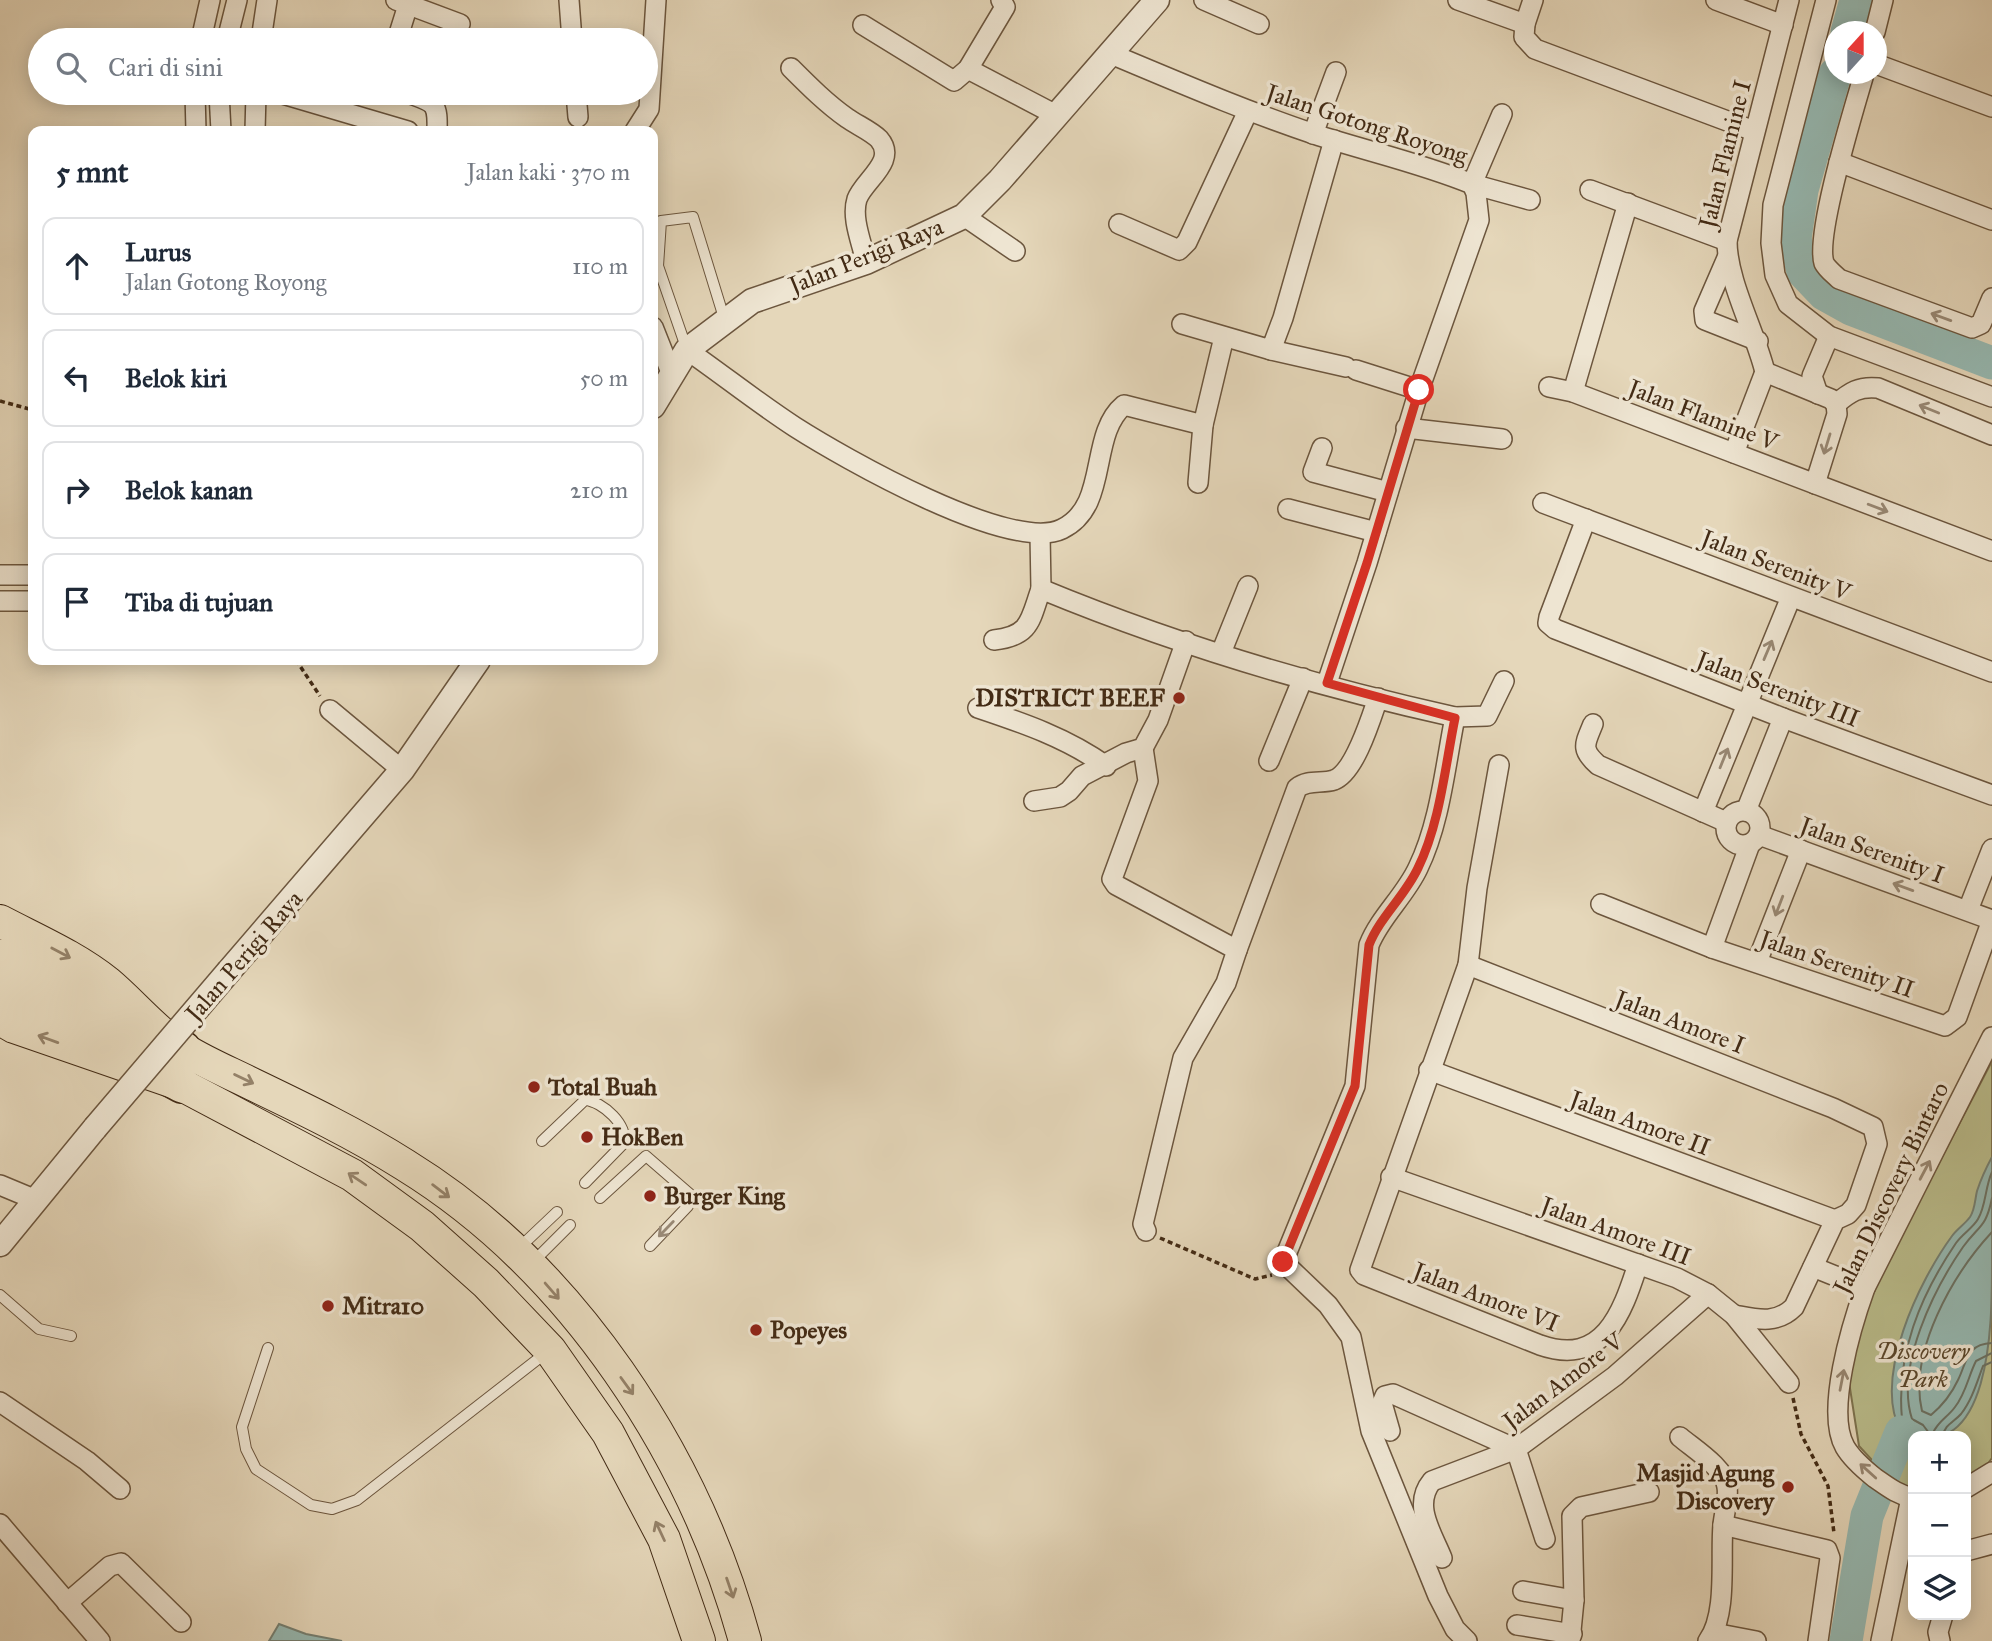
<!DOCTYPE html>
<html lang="id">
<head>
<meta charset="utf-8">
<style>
	body { margin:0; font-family:"IM FELL Great Primer",serif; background:#f2f2f3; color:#1f2937 }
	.controls { position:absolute; right:21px; bottom:21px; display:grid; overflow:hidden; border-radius:14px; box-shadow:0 4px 18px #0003 }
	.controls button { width:63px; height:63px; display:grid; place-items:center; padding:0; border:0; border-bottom:2px solid #e0e1e3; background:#fff; color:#1f2937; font:35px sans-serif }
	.compass { position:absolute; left:1824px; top:21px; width:63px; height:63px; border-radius:50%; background:#fff; box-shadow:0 4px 18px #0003; rotate:21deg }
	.stop { position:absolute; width:21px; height:21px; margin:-16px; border:5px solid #d93025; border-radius:50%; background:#fff }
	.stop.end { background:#d93025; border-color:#fff; box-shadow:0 2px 7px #0008 }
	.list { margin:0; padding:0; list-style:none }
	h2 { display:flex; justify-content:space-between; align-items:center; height:91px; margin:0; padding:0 28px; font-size:30px }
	h2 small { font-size:23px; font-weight:400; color:#747a83 }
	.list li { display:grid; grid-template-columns:46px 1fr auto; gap:21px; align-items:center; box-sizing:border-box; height:98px; margin:0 14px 14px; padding:0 14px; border:2px solid #e0e1e3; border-radius:14px }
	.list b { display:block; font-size:26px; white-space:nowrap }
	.list p { margin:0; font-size:23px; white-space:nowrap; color:#747a83 }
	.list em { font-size:23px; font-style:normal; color:#747a83 }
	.icon { flex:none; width:38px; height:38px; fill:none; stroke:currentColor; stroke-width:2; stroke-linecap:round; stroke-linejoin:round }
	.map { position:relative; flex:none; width:1992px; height:1641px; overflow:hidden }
	.search { position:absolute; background:#fff; box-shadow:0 4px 18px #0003; left:28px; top:28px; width:630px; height:77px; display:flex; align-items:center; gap:18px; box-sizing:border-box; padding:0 24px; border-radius:38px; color:#747a83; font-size:26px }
	.panel { position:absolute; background:#fff; box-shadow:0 4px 18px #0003; left:28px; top:126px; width:630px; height:539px; border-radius:14px }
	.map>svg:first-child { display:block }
	.green { fill:#babd8c; stroke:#7e7450; stroke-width:2 }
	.water { fill:#96b9b2; stroke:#758073; stroke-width:2 }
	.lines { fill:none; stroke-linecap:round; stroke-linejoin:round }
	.shore { stroke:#6c7264; stroke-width:2 }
	.river { stroke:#96b9b2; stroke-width:33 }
	.service-casing { stroke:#6c563e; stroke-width:12 }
	.minor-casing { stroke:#6c563e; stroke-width:22 }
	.tertiary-casing { stroke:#6c563e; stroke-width:27 }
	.primary-casing { stroke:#432b15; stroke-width:34 }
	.motorway-casing { stroke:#432b15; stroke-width:38 }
	.path { stroke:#432b15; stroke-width:3.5; stroke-dasharray:5 3.5; stroke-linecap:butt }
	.service { stroke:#eee5d2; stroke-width:10 }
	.minor { stroke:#eee5d2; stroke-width:19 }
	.tertiary { stroke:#eee5d2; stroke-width:24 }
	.primary { stroke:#e5d7ba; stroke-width:32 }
	.motorway { stroke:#e5d7ba; stroke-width:35 }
	.tertiary-bridge-casing { stroke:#6c563e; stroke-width:27; stroke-linecap:butt }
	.tertiary-bridge { stroke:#eee5d2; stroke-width:24 }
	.oneway { stroke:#988874 }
	.oneway2 { stroke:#948168 }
	.route { stroke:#d93025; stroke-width:9 }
	.poi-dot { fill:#8f2418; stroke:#eee5d2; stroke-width:2.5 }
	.labels { text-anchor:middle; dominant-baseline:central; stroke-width:7; stroke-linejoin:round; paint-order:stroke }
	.street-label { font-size:24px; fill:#432b15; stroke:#eee5d2 }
	.poi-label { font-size:24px; font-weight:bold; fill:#432b15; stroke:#eee5d2; text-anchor:start }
	.park-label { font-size:24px; font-style:italic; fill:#5b482d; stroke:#eee5d2 }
</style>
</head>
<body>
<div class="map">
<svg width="1992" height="1641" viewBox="0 0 1992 1641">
	<rect width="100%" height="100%" fill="#e5d7ba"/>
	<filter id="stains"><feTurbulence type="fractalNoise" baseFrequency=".00286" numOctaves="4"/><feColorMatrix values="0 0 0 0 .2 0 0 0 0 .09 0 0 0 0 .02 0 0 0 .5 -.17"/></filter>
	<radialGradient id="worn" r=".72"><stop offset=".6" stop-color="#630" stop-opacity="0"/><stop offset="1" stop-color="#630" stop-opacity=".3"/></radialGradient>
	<!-- green -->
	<path class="green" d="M1992 1061V1458L1984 1469 1966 1478V1436H1913V1488L1895 1485 1859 1446 1849 1382 1863 1308Z"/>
	<!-- water -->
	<g class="water">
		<path d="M1992 1157C1992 1193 1992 1229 1992 1265 1992 1321 1992 1470 1901 1432 1872 1378 1919 1281 1952 1236 1957 1229 1965 1224 1970 1217 1975 1210 1975 1199 1977 1191 1981 1179 1986 1168 1992 1157Z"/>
		<path d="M279 1624 306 1634 342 1641H269Z"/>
	</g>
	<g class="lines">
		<!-- shore -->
		<g class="shore">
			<path d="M1992 1198C1986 1228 1979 1225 1963 1247 1934 1289 1895 1367 1912 1419L1923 1425 1929 1433H1933C1938 1421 1948 1417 1955 1407 1966 1393 1968 1377 1976 1361L1992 1353"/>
			<path d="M1992 1232C1953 1274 1908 1352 1922 1411L1931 1415C1943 1405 1951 1395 1958 1380 1967 1362 1966 1344 1992 1343"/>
			<path d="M1920 1436 1902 1419C1896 1354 1920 1296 1956 1243 1962 1234 1973 1228 1978 1219 1986 1206 1985 1187 1992 1172"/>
			<path d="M1943 1436C1944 1425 1954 1422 1961 1414 1972 1400 1977 1382 1983 1366L1992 1362"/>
		</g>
		<!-- river -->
		<g class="river">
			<path d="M1847 32 1856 0"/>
			<path d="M1835 74 1802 190 1795 239 1803 272 1824 294 1851 309 1992 363"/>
			<path d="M1846 1641 1867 1516 1901 1432"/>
		</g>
		<defs>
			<g id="service">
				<path d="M687 350 658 266 661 221 693 217 725 321"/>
				<path d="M542 1141 585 1100C602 1101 630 1126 623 1144L585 1183"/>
				<path d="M600 1198 646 1156 691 1195 688 1206 650 1246"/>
				<path d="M518 1249 557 1212"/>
				<path d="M533 1262 570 1225"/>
				<path d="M0 1295 39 1329 71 1336"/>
				<path d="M268 1348 242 1427 246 1449 256 1469 311 1505 332 1509 357 1500 547 1352"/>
			</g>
			<g id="minor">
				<path d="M396 0 460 24"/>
				<path d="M569 0 572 40"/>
				<path d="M1204 0 1259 24"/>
				<path d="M1458 0 1525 24"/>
				<path d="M1533 0 1525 24 1524 37 1535 49 1754 131"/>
				<path d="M1716 0 1783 25"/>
				<path d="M1826 0 1773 205 1771 243 1775 275 1788 304 1829 336 1992 397"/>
				<path d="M863 25 954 81 968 69 1005 7 1001 0"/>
				<path d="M1875 32 1883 0"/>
				<path d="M201 40 210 0"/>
				<path d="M227 40 237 0"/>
				<path d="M261 40 267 0"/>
				<path d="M397 40 408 5"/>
				<path d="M1111 54C1178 82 1245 111 1314 134 1366 151 1421 163 1472 184L1476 193 1479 220 1419 390 1367 563 1327 683"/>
				<path d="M1876 64 1992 107"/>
				<path d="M791 68C809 86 827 104 847 118 857 125 871 131 879 139 898 161 864 180 857 199 851 218 862 243 866 262"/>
				<path d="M968 69 1056 115"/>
				<path d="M1864 74C1854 109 1815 234 1824 263 1827 269 1834 274 1839 279L1972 328 1981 324 1992 298"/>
				<path d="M195 93 196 131"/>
				<path d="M219 93 221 131"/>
				<path d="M279 93 408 131"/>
				<path d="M408 93C434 103 438 101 437 131"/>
				<path d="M576 93 578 117"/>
				<path d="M1502 114 1472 184 1530 200"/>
				<path d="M255 131 256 93"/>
				<path d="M635 131 649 109 656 0"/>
				<path d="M1313 134 1336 72"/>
				<path d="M1839 162 1992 220"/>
				<path d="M1590 190 1727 241"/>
				<path d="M964 216 1015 251"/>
				<path d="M1119 224 1179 250 1187 242 1248 111"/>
				<path d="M1727 258 1704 311 1705 320 1758 341"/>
				<path d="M1182 324 1271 350 1283 318 1334 140"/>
				<path d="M653 327 672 375"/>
				<path d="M687 350C723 375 758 403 795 427 842 457 1011 554 1062 529 1110 506 1088 435 1124 405L1203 425"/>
				<path d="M1271 350 1346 367"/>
				<path d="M1356 370 1419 390"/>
				<path d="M1765 372C1755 331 1727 281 1727 241L1789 0"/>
				<path d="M1765 372 1831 399 1836 404"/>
				<path d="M1549 387 1573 392 1992 551"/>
				<path d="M1573 392 1628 203"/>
				<path d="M1818 394 1812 376 1829 336"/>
				<path d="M1836 404C1850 392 1859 386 1878 388L1992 435"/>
				<path d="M1406 428 1502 439"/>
				<path d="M1322 448 1313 472 1388 492"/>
				<path d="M1734 453 1765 372"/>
				<path d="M1198 483 1203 425 1224 337"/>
				<path d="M1815 484 1837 414 1836 404"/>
				<path d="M1543 503 1992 672"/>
				<path d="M1288 509 1376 532"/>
				<path d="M1586 519 1549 617 1548 623 1555 629 1783 718 1992 795"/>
				<path d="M1040 534 1041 589"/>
				<path d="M0 575H33"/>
				<path d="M0 601H33"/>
				<path d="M994 640C1031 636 1030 620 1041 589 1174 644 1315 686 1455 717L1487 716 1504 681"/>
				<path d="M1221 653 1248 586"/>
				<path d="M978 708C1023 723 1067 738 1106 766"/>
				<path d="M330 710 402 770"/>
				<path d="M1455 717C1445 767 1440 823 1418 868 1405 896 1380 917 1369 945L1355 1086 1283 1262 1328 1305 1351 1337 1371 1431 1438 1596 1455 1629 1467 1641"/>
				<path d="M1593 724C1585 744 1580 749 1598 765L1726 822"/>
				<path d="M1143 748 1148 781 1112 879 1116 885 1237 950 1226 983 1183 1058 1143 1224 1146 1231"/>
				<path d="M1269 761 1303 678"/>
				<path d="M1499 765 1477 888 1468 965 1360 1270 1364 1275 1540 1345C1603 1367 1622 1314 1638 1264"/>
				<path d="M1034 801 1060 797 1069 791 1082 776 1126 753 1143 748 1158 720 1186 641"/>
				<circle cx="1743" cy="828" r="17"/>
				<path d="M1746 811 1783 718"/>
				<path d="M1703 812 1791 597"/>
				<path d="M1759 835 1992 920"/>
				<path d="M1601 904 1712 948 1945 1026 1957 1017 1992 920"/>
				<path d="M1968 910 1992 849"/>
				<path d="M1712 948 1750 844"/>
				<path d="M1237 950 1297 788C1308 779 1322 784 1334 780 1355 772 1371 718 1378 698"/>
				<path d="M1757 962 1801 850"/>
				<path d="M1468 965 1833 1108 1873 1127 1877 1144 1856 1205 1848 1214 1835 1220 1794 1307C1776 1325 1756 1319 1734 1315"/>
				<path d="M1429 1070 1835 1220"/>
				<path d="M1391 1177 1677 1278 1708 1294 1734 1315 1789 1383"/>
				<path d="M0 1185 36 1200"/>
				<path d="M1813 1267 1865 1288"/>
				<path d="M0 1402 87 1461 120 1489"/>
				<path d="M1390 1431 1382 1403 1385 1396 1393 1394 1516 1449 1545 1539"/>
				<path d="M1680 1437C1694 1449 1725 1468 1727 1487 1729 1498 1724 1513 1723 1525 1720 1557 1728 1614 1708 1641"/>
				<path d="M1966 1488 1992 1472"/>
				<path d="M1913 1498C1898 1495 1888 1487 1875 1478 1865 1470 1852 1459 1845 1447 1825 1412 1852 1324 1865 1288L1992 1037"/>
				<path d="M0 1524 100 1641"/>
				<path d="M1723 1525 1827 1550 1830 1558 1818 1641"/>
				<path d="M1966 1551 1992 1544"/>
				<path d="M1442 1558C1432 1533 1412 1505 1432 1481L1516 1449 1615 1376 1708 1294"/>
				<path d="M1523 1591 1574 1600"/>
				<path d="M67 1603 110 1566 121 1563 181 1622"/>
				<path d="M1517 1625 1572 1634"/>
				<path d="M1714 1633 1756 1641"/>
				<path d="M1570 1641 1574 1600 1572 1516 1581 1507 1649 1492"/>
				<path d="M1881 1641 1911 1498"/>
				<path d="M1940 1641 1938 1632 1943 1615"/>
			</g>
			<g id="tertiary">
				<path d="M653 406 687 350 752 301 866 262 964 216 1000 180 1157 0"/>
				<path d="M229 971 402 770 478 660"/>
				<path d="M0 1244 95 1128"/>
			</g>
			<g id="primary">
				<path d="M0 921C36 940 76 957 108 983 133 1004 156 1033 185 1050 206 1063 230 1073 252 1084 304 1109 356 1134 405 1165 572 1268 694 1454 745 1641"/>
				<path d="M0 1019 14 1027 182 1085 352 1175 422 1226 486 1283 550 1350 608 1433 664 1539 699 1641"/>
			</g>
			<g id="motorway">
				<path d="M0 957 139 1030 183 1049"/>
				<path d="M0 986 182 1085"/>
			</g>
		</defs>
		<!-- service casing -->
		<use href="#service" class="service-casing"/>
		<!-- minor casing -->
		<use href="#minor" class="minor-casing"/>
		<!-- tertiary casing -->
		<use href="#tertiary" class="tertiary-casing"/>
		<!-- primary casing -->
		<use href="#primary" class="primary-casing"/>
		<!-- motorway casing -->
		<use href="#motorway" class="motorway-casing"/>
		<!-- path -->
		<g class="path">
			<path d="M0 401 33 410"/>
			<path d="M296 660 320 696"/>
			<path d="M1160 1238 1255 1279 1272 1275"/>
			<path d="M1793 1398 1801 1434 1828 1486 1834 1533"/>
		</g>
		<!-- service -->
		<use href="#service" class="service"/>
		<!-- minor -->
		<use href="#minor" class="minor"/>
		<!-- tertiary -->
		<use href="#tertiary" class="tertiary"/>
		<!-- primary -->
		<use href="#primary" class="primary"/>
		<!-- motorway -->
		<use href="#motorway" class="motorway"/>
		<defs>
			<path id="tertiary-bridge" d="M95 1128 229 971"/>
		</defs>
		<!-- tertiary-bridge casing -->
		<use href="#tertiary-bridge" class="tertiary-bridge-casing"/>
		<!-- tertiary-bridge -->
		<use href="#tertiary-bridge" class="tertiary-bridge"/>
	</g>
	<!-- one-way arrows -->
	<defs><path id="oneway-shaft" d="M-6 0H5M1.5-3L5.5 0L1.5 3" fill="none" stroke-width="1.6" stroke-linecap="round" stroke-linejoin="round" transform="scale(1.75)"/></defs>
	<g class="oneway">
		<use href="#oneway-shaft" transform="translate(1941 317) rotate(-160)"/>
		<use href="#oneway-shaft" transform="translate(1929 409) rotate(-158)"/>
		<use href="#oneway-shaft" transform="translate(1827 444) rotate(107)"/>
		<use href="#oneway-shaft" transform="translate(1878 508) rotate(21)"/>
		<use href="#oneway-shaft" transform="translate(1768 650) rotate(-67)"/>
		<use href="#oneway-shaft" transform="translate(1724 758) rotate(-68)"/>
		<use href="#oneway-shaft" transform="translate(1903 887) rotate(-160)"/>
		<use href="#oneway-shaft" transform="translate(1779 906) rotate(111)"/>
		<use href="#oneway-shaft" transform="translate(1925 1170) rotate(-62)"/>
		<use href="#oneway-shaft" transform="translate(666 1229) rotate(134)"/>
		<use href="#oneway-shaft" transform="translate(1842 1380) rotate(-79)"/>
		<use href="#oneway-shaft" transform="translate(1868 1471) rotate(-138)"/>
	</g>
	<g class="oneway2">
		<use href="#oneway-shaft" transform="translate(61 953) rotate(28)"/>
		<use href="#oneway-shaft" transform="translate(48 1039) rotate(-160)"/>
		<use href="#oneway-shaft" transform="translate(244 1079) rotate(26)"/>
		<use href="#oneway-shaft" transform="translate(357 1179) rotate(-146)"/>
		<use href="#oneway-shaft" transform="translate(441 1191) rotate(37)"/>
		<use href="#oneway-shaft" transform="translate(552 1291) rotate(49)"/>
		<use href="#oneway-shaft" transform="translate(627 1386) rotate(54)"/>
		<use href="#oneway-shaft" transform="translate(660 1531) rotate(-115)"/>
		<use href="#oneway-shaft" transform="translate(730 1588) rotate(71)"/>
	</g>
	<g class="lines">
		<!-- route -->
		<path class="route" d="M1283 1262 1355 1086 1369 945C1380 917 1405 896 1418 868 1440 823 1445 767 1455 718L1327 683 1367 563 1419 390"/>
	</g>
	<!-- markers -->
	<g class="poi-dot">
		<circle cx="1179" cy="698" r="7"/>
		<circle cx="534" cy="1087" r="7"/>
		<circle cx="587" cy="1137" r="7"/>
		<circle cx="650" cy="1196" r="7"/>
		<circle cx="328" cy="1306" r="7"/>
		<circle cx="756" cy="1330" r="7"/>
		<circle cx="1788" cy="1487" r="7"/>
	</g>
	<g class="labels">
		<!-- street labels -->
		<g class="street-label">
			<text transform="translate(1367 124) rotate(18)">Jalan Gotong Royong</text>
			<text transform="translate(1725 154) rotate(-76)">Jalan Flamine I</text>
			<text transform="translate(866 256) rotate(-22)">Jalan Perigi Raya</text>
			<text transform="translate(1703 415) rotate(21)">Jalan Flamine V</text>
			<text transform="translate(1776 565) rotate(21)">Jalan Serenity V</text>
			<text transform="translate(1778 689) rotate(21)">Jalan Serenity III</text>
			<text transform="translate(1872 850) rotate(20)">Jalan Serenity I</text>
			<text transform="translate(244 956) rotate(-49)">Jalan Perigi Raya</text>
			<text transform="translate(1837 964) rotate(19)">Jalan Serenity II</text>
			<text transform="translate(1680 1022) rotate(21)">Jalan Amore I</text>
			<text transform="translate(1640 1123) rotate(20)">Jalan Amore II</text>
			<text transform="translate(1891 1188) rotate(-64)">Jalan Discovery Bintaro</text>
			<text transform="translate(1616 1231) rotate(20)">Jalan Amore III</text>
			<text transform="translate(1486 1297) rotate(21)">Jalan Amore VI</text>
			<text transform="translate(1563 1381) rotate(-37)">Jalan Amore V</text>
		</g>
		<!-- poi labels -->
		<g class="poi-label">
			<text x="1165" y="698" text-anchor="end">DISTRICT BEEF</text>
			<text x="548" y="1087">Total Buah</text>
			<text x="601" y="1137">HokBen</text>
			<text x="664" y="1196">Burger King</text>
			<text x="342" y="1306">Mitra10</text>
			<text x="770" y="1330">Popeyes</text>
			<text x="1774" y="1473" text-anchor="end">Masjid Agung<tspan x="1774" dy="28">Discovery</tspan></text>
		</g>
		<!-- park labels -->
		<g class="park-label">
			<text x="1923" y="1351">Discovery<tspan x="1923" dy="28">Park</tspan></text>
		</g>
	</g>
	<rect width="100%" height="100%" filter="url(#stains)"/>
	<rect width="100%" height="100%" fill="url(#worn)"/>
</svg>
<div class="controls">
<button>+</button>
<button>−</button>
<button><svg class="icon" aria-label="layers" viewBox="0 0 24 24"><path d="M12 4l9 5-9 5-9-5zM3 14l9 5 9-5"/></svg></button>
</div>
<svg class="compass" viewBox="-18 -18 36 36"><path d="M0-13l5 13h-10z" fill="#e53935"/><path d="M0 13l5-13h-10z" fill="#747a83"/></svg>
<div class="stop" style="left:1419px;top:390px"></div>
<div class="stop end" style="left:1283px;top:1262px"></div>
<div class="search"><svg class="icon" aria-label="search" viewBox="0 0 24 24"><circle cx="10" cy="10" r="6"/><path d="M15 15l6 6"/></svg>Cari di sini</div>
<section class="panel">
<h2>5 mnt<small>Jalan kaki · 370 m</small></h2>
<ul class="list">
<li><svg class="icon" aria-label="ahead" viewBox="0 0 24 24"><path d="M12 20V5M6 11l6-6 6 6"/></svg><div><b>Lurus</b><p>Jalan Gotong Royong</p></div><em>110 m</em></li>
<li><svg class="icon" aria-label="left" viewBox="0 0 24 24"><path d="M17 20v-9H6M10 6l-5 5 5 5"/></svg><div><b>Belok kiri</b></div><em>50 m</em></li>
<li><svg class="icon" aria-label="right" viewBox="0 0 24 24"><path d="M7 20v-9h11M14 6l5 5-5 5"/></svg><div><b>Belok kanan</b></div><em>210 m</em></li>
<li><svg class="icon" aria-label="arrive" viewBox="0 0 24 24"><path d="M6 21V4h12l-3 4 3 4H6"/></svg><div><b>Tiba di tujuan</b></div></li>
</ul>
</section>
</div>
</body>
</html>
